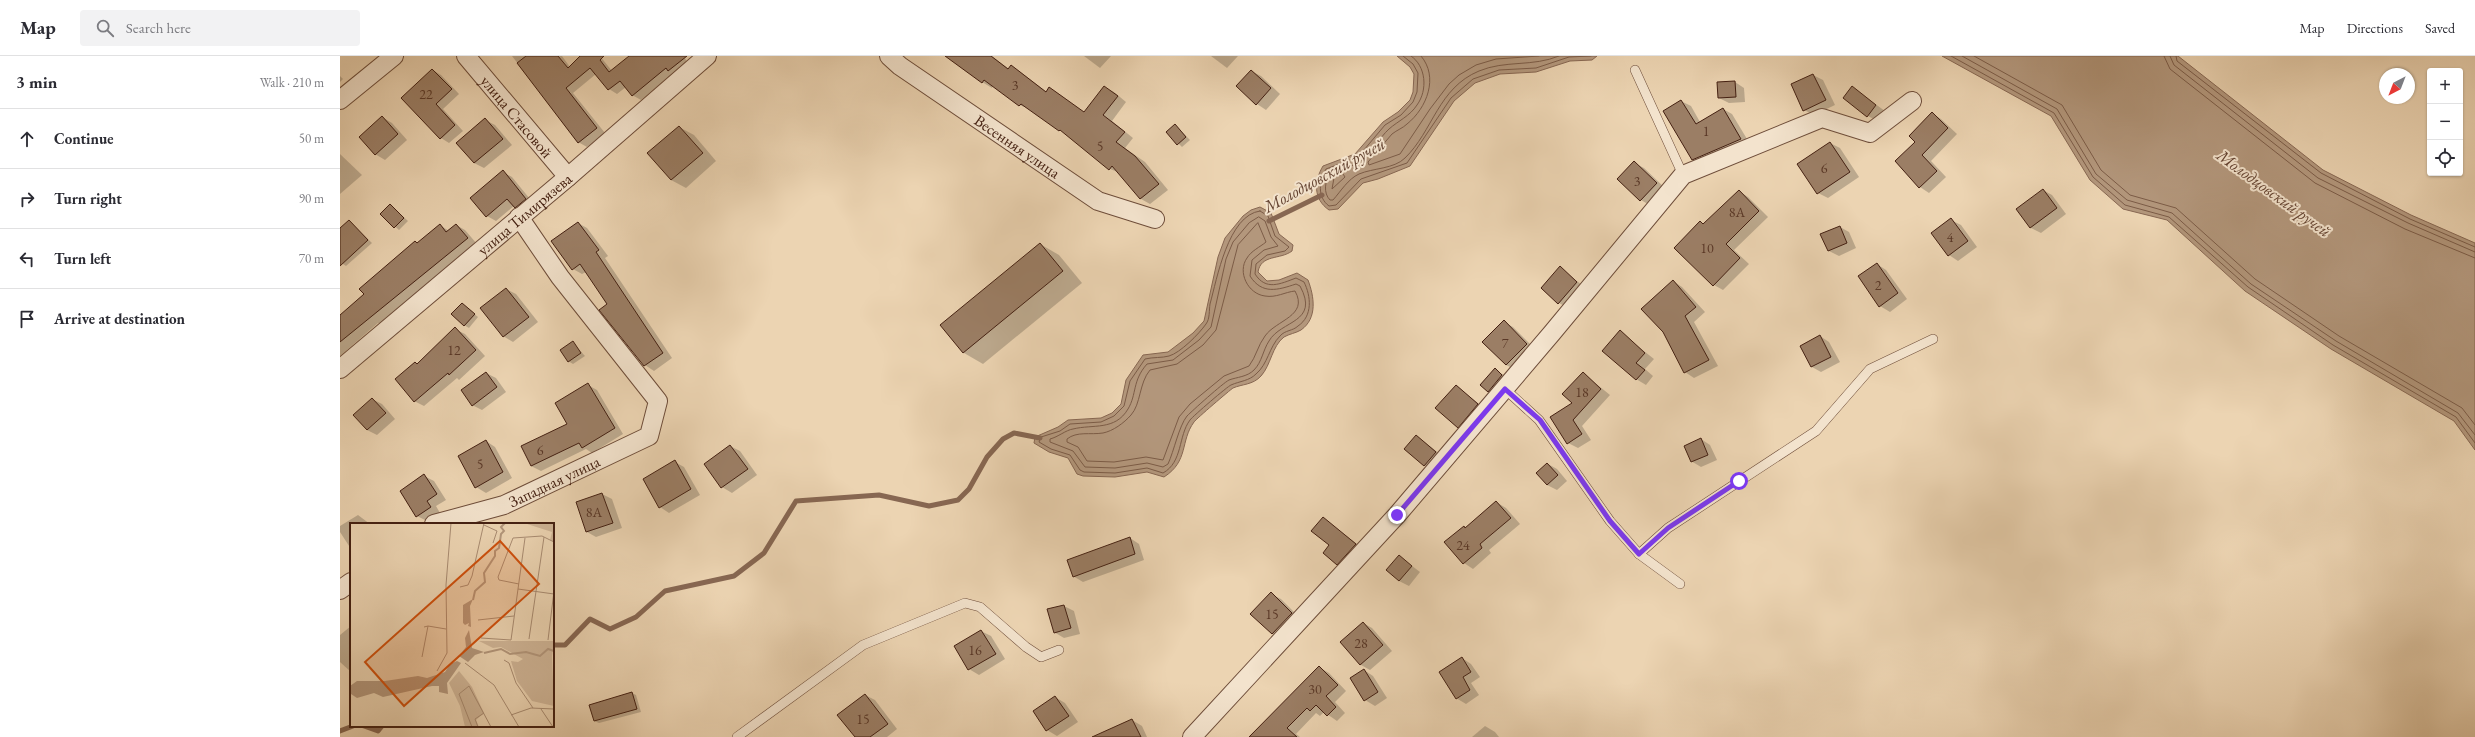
<!DOCTYPE html>
<html lang="en">
<head>
<meta charset="utf-8">
<style>
	body { margin:0; font-family:"EB Garamond",serif; background:#f2f2f3; color:#2b2b33 }
	.controls { position:absolute; right:12px; top:12px; display:grid; overflow:hidden; border-radius:4px; box-shadow:0 1px 3px #0004 }
	.controls button { width:36px; height:36px; display:grid; place-items:center; padding:0; border:0; border-bottom:1px solid #e1e1e2; background:#fff; color:#2b2b33; font:20px sans-serif }
	.compass { position:absolute; left:2039px; top:12px; width:36px; height:36px; border-radius:50%; background:#fff; box-shadow:0 1px 3px #0004; rotate:222deg }
	.stop { position:absolute; width:12px; height:12px; margin:-9px; border:3px solid #7c3aed; border-radius:50%; background:#fff }
	.stop.end { background:#7c3aed; border-color:#fff; box-shadow:0 1px 4px #0008 }
	.list { margin:0; padding:0; list-style:none }
	h2 { display:flex; justify-content:space-between; align-items:center; height:52px; margin:0; padding:0 16px; font-size:17px }
	h2 small { font-size:13px; font-weight:400; color:#7c7c81 }
	.list li { display:grid; grid-template-columns:26px 1fr auto; gap:12px; align-items:center; box-sizing:border-box; height:60px; padding:0 16px; border-top:1px solid #e1e1e2 }
	.list b { display:block; font-size:15px; white-space:nowrap }
	.list em { font-size:13px; font-style:normal; color:#7c7c81 }
	.icon { flex:none; width:22px; height:22px; fill:none; stroke:currentColor; stroke-width:2; stroke-linecap:round; stroke-linejoin:round }
	.map { position:relative; flex:none; width:2135px; height:681px; overflow:hidden }
	header { display:flex; align-items:center; gap:24px; box-sizing:border-box; height:56px; padding:0 20px; background:#fff; border-bottom:1px solid #e1e1e2 }
	header strong { font-size:19px }
	nav { display:flex; gap:22px; margin-inline-start:auto; font-size:14px }
	.search { width:280px; height:36px; background:#f2f2f3; display:flex; align-items:center; gap:10px; box-sizing:border-box; padding:0 14px; border-radius:4px; color:#7c7c81; font-size:15px }
	main { display:flex }
	aside { flex:1; background:#fff }
	.map>svg:first-child { display:block }
	.water { fill:#b3977c; stroke:#876752 }
	.shadow { fill:#0003 }
	.lines { fill:none; stroke-linecap:round; stroke-linejoin:round }
	.shore { stroke:#7c5c47; stroke-width:1 }
	.stream { stroke:#876752; stroke-width:5 }
	.building { fill:#9b7e65; stroke:#442012 }
	.service-casing { stroke:#6e4d3a; stroke-width:10 }
	.minor-casing { stroke:#6e4d3a; stroke-width:20 }
	.service { stroke:#f3e3cd; stroke-width:9 }
	.minor { stroke:#f3e3cd; stroke-width:18 }
	.route { stroke:#7c3aed; stroke-width:5 }
	.labels { text-anchor:middle; dominant-baseline:central; stroke-width:4; stroke-linejoin:round; paint-order:stroke }
	.number-label { font-size:14px; fill:#5a3827 }
	.street-label { font-size:16px; fill:#442012; stroke:#f3e3cd }
	.water-label { font-size:17px; font-style:italic; fill:#654432; stroke:#f3e3cd }
	.inset-river { fill:none; stroke:#b3977c; stroke-width:2 }
	.inset-road { fill:none; stroke:#a98c72; stroke-width:1 }
	.view { fill:#cf500d; fill-opacity:0.15; stroke:#cf500d; stroke-width:2 }
	.inset-edge { fill:none; stroke:#442012; stroke-width:2 }
</style>
</head>
<body>
<header>
<strong>Map</strong>
<div class="search"><svg class="icon" aria-label="search" viewBox="0 0 24 24"><circle cx="10" cy="10" r="6"/><path d="M15 15l6 6"/></svg>Search here</div>
<nav><a>Map</a><a>Directions</a><a>Saved</a></nav>
</header>
<main>
<aside>
<h2>3 min<small>Walk · 210 m</small></h2>
<ul class="list">
<li><svg class="icon" aria-label="ahead" viewBox="0 0 24 24"><path d="M12 20V5M6 11l6-6 6 6"/></svg><div><b>Continue</b></div><em>50 m</em></li>
<li><svg class="icon" aria-label="right" viewBox="0 0 24 24"><path d="M7 20v-9h11M14 6l5 5-5 5"/></svg><div><b>Turn right</b></div><em>90 m</em></li>
<li><svg class="icon" aria-label="left" viewBox="0 0 24 24"><path d="M17 20v-9H6M10 6l-5 5 5 5"/></svg><div><b>Turn left</b></div><em>70 m</em></li>
<li><svg class="icon" aria-label="arrive" viewBox="0 0 24 24"><path d="M6 21V4h12l-3 4 3 4H6"/></svg><div><b>Arrive at destination</b></div></li>
</ul>
</aside>
<div class="map">
<svg width="2135" height="681" viewBox="0 0 2135 681">
	<rect width="100%" height="100%" fill="#ecd4b2"/>
	<filter id="stains"><feTurbulence type="fractalNoise" baseFrequency=".005" numOctaves="4"/><feColorMatrix values="0 0 0 0 .2 0 0 0 0 .09 0 0 0 0 .02 0 0 0 .5 -.17"/></filter>
	<radialGradient id="worn" r=".72"><stop offset=".6" stop-color="#630" stop-opacity="0"/><stop offset="1" stop-color="#630" stop-opacity=".3"/></radialGradient>
	<!-- water -->
	<g class="water">
		<path d="M1057 0H1257L1252 4 1230 5 1196 16 1160 18 1135 27 1114 45 1070 110 1038 123 1023 127 998 153 989 154C973 143 974 125 983 110L1015 98 1043 66 1058 56 1070 44 1073 36 1074 18 1070 11Z"/>
		<path d="M1602 0H1838L1983 114 2071 159 2135 187V394L2114 365 1991 293 1905 235 1827 164 1783 153 1750 124 1711 60Z"/>
		<path d="M920 151 931 157 939 178 953 189 952 195C940 204 921 198 918 216L927 225 939 224 957 217 968 224C974 240 978 262 961 274 956 277 949 278 944 281 932 290 931 309 921 320 913 329 902 328 893 332 890 334 856 363 854 366 840 385 849 405 824 421L807 416 775 421 743 420 737 418 728 402 709 396 694 387 695 381 718 371 728 364 761 362 772 357 781 348 786 324 803 299 828 296 853 277 864 265 878 201 885 182 903 160 911 154Z"/>
	</g>
	<!-- shadow -->
	<g class="shadow">
		<path d="M172 0H222L230 11 243 0H260L272 15 290 0H343L350 9 334 17 301 44 292 39 286 31 277 38 269 33 256 18 233 37 265 77 247 91 238 86Z"/>
		<path d="M609 0H652L669 13 671 10 680 16 707 36 710 33 719 38 745 57 764 31 774 36 786 46 772 65 793 82 785 92 805 106 828 134 810 148 801 143 780 117 770 113 729 80 690 53 679 49 653 29 652 32 642 26Z"/>
		<path d="M744 0H771L760 12Z"/>
		<path d="M871 0H898L887 12Z"/>
		<path d="M93 14 101 19 119 38 103 53 123 75 109 87 101 82 62 42Z"/>
		<path d="M911 15 921 20 940 38 926 54 917 48Z"/>
		<path d="M1473 19 1483 24 1495 49 1474 59 1464 54Z"/>
		<path d="M0 20 3 23 0 26Z"/>
		<path d="M1395 26 1404 32 1405 46 1389 47 1379 42Z"/>
		<path d="M1513 32 1545 55 1537 65 1528 60Z"/>
		<path d="M1341 45 1351 50 1360 66 1383 53 1392 58 1410 88 1363 109 1353 103Z"/>
		<path d="M1592 57 1601 63 1617 78 1591 105 1606 121 1589 137 1580 131 1576 86Z"/>
		<path d="M42 61 52 67 67 84 45 104 35 98Z"/>
		<path d="M145 64 155 69 172 89 144 112 134 107Z"/>
		<path d="M835 69 850 84 842 91 827 76Z"/>
		<path d="M339 71 354 79 376 105 346 132 331 124Z"/>
		<path d="M1490 87 1500 92 1519 121 1488 142 1478 137Z"/>
		<path d="M0 98 22 119 0 138Z"/>
		<path d="M1294 107 1304 112 1326 133 1311 150 1301 144 1278 123Z"/>
		<path d="M163 116 172 121 194 148 184 156 174 150 156 165 147 160 132 142Z"/>
		<path d="M1703 134 1712 139 1726 158 1701 177 1691 172 1677 153Z"/>
		<path d="M1399 135 1408 141 1428 161 1394 194 1409 208 1383 234 1374 229 1364 169Z"/>
		<path d="M50 149 68 165 59 174 41 158Z"/>
		<path d="M1611 164 1621 169 1637 191 1618 205 1609 199Z"/>
		<path d="M9 165 32 187 6 210 0 206V172Z"/>
		<path d="M238 167 247 172 268 200 265 202 332 302 314 315 305 309 246 216 242 218 233 213Z"/>
		<path d="M100 169 109 175 116 169 125 174 137 188 40 268 38 267 0 300V260Z"/>
		<path d="M1500 171 1509 176 1516 192 1499 200 1489 195Z"/>
		<path d="M700 188 719 199 742 227 643 308 624 297 601 269Z"/>
		<path d="M1537 208 1546 214 1567 243 1550 256 1540 250Z"/>
		<path d="M1220 212 1246 232 1228 252 1219 247Z"/>
		<path d="M1333 225 1342 231 1365 256 1354 266 1378 310 1354 322 1345 316 1324 276Z"/>
		<path d="M166 233 176 238 198 266 173 286 163 280Z"/>
		<path d="M122 248 138 261 129 272 124 269Z"/>
		<path d="M1164 266 1173 271 1196 294 1176 314 1166 309Z"/>
		<path d="M115 273 125 278 145 300 119 324 117 322 84 350 74 345 77 308Z"/>
		<path d="M1280 276 1314 303 1305 313 1313 320 1306 329 1296 323Z"/>
		<path d="M1480 280 1489 286 1500 306 1481 316 1472 311 1461 290Z"/>
		<path d="M233 287 245 300 233 308 228 305Z"/>
		<path d="M1155 314 1164 319 1158 341 1149 335Z"/>
		<path d="M146 317 156 322 166 336 142 354 132 349Z"/>
		<path d="M1243 317 1270 339 1242 370 1251 384 1238 392 1228 387 1234 348Z"/>
		<path d="M248 329 257 334 283 378 252 397 246 393 201 415 191 410 229 368Z"/>
		<path d="M1116 330 1147 354 1128 376 1118 371Z"/>
		<path d="M32 343 42 348 55 363 37 379 27 374 14 359Z"/>
		<path d="M1077 380 1105 402 1094 415 1084 409Z"/>
		<path d="M1361 383 1370 389 1377 404 1361 411 1351 405Z"/>
		<path d="M146 385 155 391 172 422 146 437 136 431Z"/>
		<path d="M390 390 400 395 417 419 392 437 382 431Z"/>
		<path d="M335 406 344 411 360 439 329 457 320 451Z"/>
		<path d="M1208 408 1217 413 1227 425 1217 434 1207 429Z"/>
		<path d="M84 420 94 425 106 444 96 450 100 457 87 465 77 460Z"/>
		<path d="M262 438 272 443 282 472 256 481 247 476Z"/>
		<path d="M1156 446 1166 452 1180 468 1149 494 1151 497 1133 513 1124 507V471L1126 472Z"/>
		<path d="M18 459 30 468H11V493L0 476V470Z"/>
		<path d="M983 462 1025 494 1007 513 997 508Z"/>
		<path d="M790 482 799 488 804 504 743 526 733 520Z"/>
		<path d="M1059 500 1080 516 1069 530 1059 525Z"/>
		<path d="M931 538 941 543 961 563 942 583 933 578 912 558Z"/>
		<path d="M724 550 734 555 740 578 724 582 714 576 708 554Z"/>
		<path d="M1023 567 1032 572 1052 595 1030 614 1021 609 1001 586Z"/>
		<path d="M11 570V616L0 606V579Z"/>
		<path d="M641 575 651 580 665 603 639 619 629 613 615 590Z"/>
		<path d="M1122 602 1131 608 1140 621 1131 627 1139 639 1126 648 1116 642Z"/>
		<path d="M979 611 989 617 1006 635 995 646 1005 657 997 665 984 656 980 660 976 657 956 678 960 681H913Z"/>
		<path d="M1024 614 1033 620 1047 642 1035 650 1025 644Z"/>
		<path d="M292 637 296 639 301 656 259 667 254 665Z"/>
		<path d="M525 639 535 644 557 673 547 681H516Z"/>
		<path d="M715 641 725 647 738 666 717 680 707 674 694 655Z"/>
		<path d="M792 664 802 670 807 681H770Z"/>
		<path d="M1145 670 1155 676 1159 681H1132Z"/>
	</g>
	<g class="lines">
		<!-- shore -->
		<g class="shore">
			<path d="M1063 0 1073 8 1078 17 1077 36 1073 46 1061 59 1045 69 1018 101 986 113C979 125 977 141 989 150L996 149 1021 123 1067 107 1111 42 1133 23 1159 14 1196 12 1229 1 1251 0"/>
			<path d="M1071 0C1086 10 1088 34 1077 49 1070 60 1058 65 1049 73 1039 82 1032 97 1021 105 1012 112 999 111 990 117 985 125 983 137 990 144H993C1001 135 1008 123 1019 118 1033 112 1054 113 1065 102 1093 75 1098 32 1139 15 1165 4 1193 11 1219 0"/>
			<path d="M1081 0C1099 21 1087 52 1067 68 1063 72 1057 74 1052 78 1044 87 1036 97 1028 106L1029 109 1060 98 1090 53 1109 28 1119 19 1136 9 1156 3 1199 0"/>
			<path d="M1611 0 1714 57 1753 121 1785 149 1829 161 1908 231 1993 289 2116 361 2135 387"/>
			<path d="M1622 0 1717 53 1756 118 1787 144 1832 157 1911 228 1996 285 2118 357 2135 379"/>
			<path d="M1634 0 1722 49 1761 114 1790 139 1836 152 1915 223 1999 280 2122 352 2135 369"/>
			<path d="M1824 0 1830 13 1975 127 2065 173 2135 202"/>
			<path d="M1830 0 1834 9 1978 122 2068 167 2135 196"/>
			<path d="M1836 0 1837 5 1981 117 2070 163 2135 191"/>
			<path d="M1003 118 1005 121 992 133 994 122Z"/>
			<path d="M920 155 928 160 935 180 949 191 945 195 927 199 916 208 915 218C926 235 940 228 956 222L964 226C971 240 973 260 958 270 953 275 945 274 940 280 929 291 928 308 916 318 909 325 900 325 891 329 888 330 853 360 850 364 838 380 843 406 823 417L807 412 775 417 744 416 740 414 730 399 711 393 699 386 701 381 720 375 730 368 761 366 774 360 784 350 790 325 805 303C813 301 822 302 829 300 840 297 859 278 866 268 870 263 869 254 870 248 877 223 888 159 920 155Z"/>
			<path d="M919 161 925 165 931 181 938 190 924 194 912 204 910 220C922 239 938 234 956 228L960 230C980 267 941 264 929 285 923 294 922 306 914 314 907 321 897 321 889 324 883 327 852 355 847 360 839 370 834 395 828 408L823 411 807 407 775 412 745 411 733 395 710 386V383C718 381 726 374 733 373 753 368 775 375 788 353 797 338 792 325 807 308L833 304 859 284 871 271 886 203 893 186 909 167Z"/>
			<path d="M918 167 926 186C920 191 911 195 907 202 897 216 908 238 925 240 936 242 945 236 955 235 969 260 936 264 925 280 918 289 916 301 909 310L884 320 850 348 839 361 823 404 806 401 774 406 747 405 738 391 727 386V383C737 375 750 379 763 377 773 375 784 367 791 359 801 348 799 327 810 314L837 308 863 289 876 274 898 189Z"/>
		</g>
		<!-- stream -->
		<g class="stream">
			<path d="M929 165 982 139"/>
			<path d="M213 589H225L250 563 270 573 296 561 325 535 394 520 424 497 456 445 539 439 589 450 618 444 629 433 647 401 663 383 674 377 700 382"/>
			<path d="M24 670 38 675 42 670"/>
			<path d="M0 675 13 670"/>
		</g>
	</g>
	<!-- building -->
	<g class="building">
		<path d="M186 0H218L228 12 240 0H264L260 4 269 16 289 0H347L328 15 326 12 292 40 280 25 268 34 250 12 226 32 257 72 238 87 177 7Z"/>
		<path d="M605 0H651L668 13 671 9 706 36 709 31 744 56 764 30 778 40 763 59 785 76 776 86 795 100 819 128 800 143 772 110 769 114 720 74 719 75 681 48 679 50 644 24 642 27Z"/>
		<path d="M92 13 112 33 96 48 115 69 100 83 61 42Z"/>
		<path d="M911 14 931 32 916 49 896 30Z"/>
		<path d="M1473 18 1486 44 1463 55 1451 28Z"/>
		<path d="M1395 25 1396 41 1378 42 1377 26Z"/>
		<path d="M1512 30 1536 49 1527 61 1503 42Z"/>
		<path d="M1341 44 1356 68 1383 52 1401 83 1352 104 1323 55Z"/>
		<path d="M1592 56 1608 72 1582 99 1597 115 1579 132 1555 105 1575 86 1569 80Z"/>
		<path d="M42 60 58 78 35 99 19 81Z"/>
		<path d="M145 62 163 83 134 107 116 87Z"/>
		<path d="M835 68 846 81 837 89 826 76Z"/>
		<path d="M339 70 363 97 331 124 307 97Z"/>
		<path d="M1490 86 1510 116 1477 138 1457 108Z"/>
		<path d="M1294 105 1317 127 1300 145 1277 123Z"/>
		<path d="M163 114 186 143 175 152 167 143 146 161 130 142Z"/>
		<path d="M1703 133 1717 152 1690 172 1676 153Z"/>
		<path d="M1399 134 1419 155 1386 188 1400 202 1373 230 1334 192 1360 165 1363 168Z"/>
		<path d="M50 148 64 162 54 172 40 158Z"/>
		<path d="M1611 162 1628 185 1608 200 1591 177Z"/>
		<path d="M9 164 28 184 0 210V172Z"/>
		<path d="M238 166 259 194 256 196 323 297 304 310 259 254 267 248 240 208 232 214 211 185Z"/>
		<path d="M100 168 106 176 116 168 128 182 0 286V259L24 238 19 233 75 185 77 187Z"/>
		<path d="M1500 170 1507 187 1488 195 1480 178Z"/>
		<path d="M700 187 723 215 623 297 600 269Z"/>
		<path d="M1537 207 1558 237 1539 251 1518 220Z"/>
		<path d="M1220 210 1237 226 1218 248 1201 232Z"/>
		<path d="M1333 224 1356 251 1345 260 1369 304 1344 317 1323 276 1301 253Z"/>
		<path d="M166 232 189 261 163 281 140 252Z"/>
		<path d="M122 247 135 258 124 270 111 258Z"/>
		<path d="M1164 264 1187 288 1166 309 1142 286Z"/>
		<path d="M115 271 136 294 109 319 108 317 74 346 55 323 75 306 77 308Z"/>
		<path d="M1280 274 1305 297 1296 307 1305 314 1296 324 1262 295Z"/>
		<path d="M1480 279 1491 301 1471 311 1460 290Z"/>
		<path d="M233 285 241 297 228 306 220 294Z"/>
		<path d="M1155 312 1162 319 1148 336 1140 329Z"/>
		<path d="M146 316 157 331 132 350 121 334Z"/>
		<path d="M1243 316 1261 333 1233 364 1242 378 1227 388 1210 361 1232 347 1222 338Z"/>
		<path d="M248 327 275 372 242 392 239 387 191 410 181 390 227 368 215 347Z"/>
		<path d="M1116 329 1138 348 1118 372 1095 352Z"/>
		<path d="M32 342 46 357 27 374 13 359Z"/>
		<path d="M1076 379 1096 396 1084 410 1064 393Z"/>
		<path d="M1361 382 1368 399 1351 406 1344 390Z"/>
		<path d="M146 384 163 416 135 432 118 400Z"/>
		<path d="M390 389 408 413 381 432 364 408Z"/>
		<path d="M335 404 351 433 319 452 303 423Z"/>
		<path d="M1207 407 1218 419 1207 429 1196 417Z"/>
		<path d="M84 418 97 438 87 445 91 451 76 461 60 435Z"/>
		<path d="M262 437 273 467 246 476 236 446Z"/>
		<path d="M1156 445 1171 462 1140 488 1142 492 1123 508 1104 486 1124 470 1125 472Z"/>
		<path d="M983 461 1016 488 997 509 983 497 989 489 971 475Z"/>
		<path d="M790 481 795 498 733 521 727 504Z"/>
		<path d="M1059 499 1072 510 1059 525 1046 514Z"/>
		<path d="M931 536 952 557 932 578 910 558Z"/>
		<path d="M724 549 731 572 714 577 707 553Z"/>
		<path d="M1023 566 1043 589 1020 609 1000 586Z"/>
		<path d="M641 574 656 598 628 614 614 590Z"/>
		<path d="M1122 601 1131 616 1123 621 1130 634 1116 643 1099 616Z"/>
		<path d="M979 610 998 629 986 640 996 651 987 660 976 649 970 655 967 652 947 672 957 681H909Z"/>
		<path d="M1024 613 1038 636 1024 645 1010 622Z"/>
		<path d="M292 636 297 653 254 665 249 649Z"/>
		<path d="M525 638 548 668 530 681H515L497 659Z"/>
		<path d="M715 640 729 660 706 675 693 655Z"/>
		<path d="M792 663 801 681H752Z"/>
	</g>
	<g class="lines">
		<defs>
			<g id="service">
				<path d="M1295 14 1343 119"/>
				<path d="M1165 333 1199 364 1270 465 1299 498"/>
				<path d="M1340 528 1299 498 1328 472 1476 375 1530 313 1593 283"/>
				<path d="M397 681 523 589 625 547 640 551 686 591 701 601 719 594"/>
			</g>
			<g id="minor">
				<path id="s1" d="M126 0 228 121"/>
				<path id="s2" d="M549 0 560 10 758 145 815 163"/>
				<path d="M0 44 54 0"/>
				<path id="s3" d="M0 313 228 121 367 0"/>
				<path id="s4" d="M94 468 164 449 309 380 318 345 220 221 179 161"/>
				<path d="M0 534 11 526"/>
				<path d="M852 681 1057 459 1212 277 1343 119 1482 62 1530 77 1572 45"/>
			</g>
		</defs>
		<!-- service casing -->
		<use href="#service" class="service-casing"/>
		<!-- minor casing -->
		<use href="#minor" class="minor-casing"/>
		<!-- service -->
		<use href="#service" class="service"/>
		<!-- minor -->
		<use href="#minor" class="minor"/>
	</g>
	<g class="lines">
		<!-- route -->
		<path class="route" d="M1057 459 1165 333 1200 364 1270 465 1299 498 1328 472 1399 425"/>
	</g>
	<g class="labels">
		<!-- number labels -->
		<g class="number-label">
			<text x="675" y="29">3</text>
			<text x="86" y="38">22</text>
			<text x="1366" y="75">1</text>
			<text x="760" y="90">5</text>
			<text x="1484" y="112">6</text>
			<text x="1297" y="125">3</text>
			<text x="1397" y="156">8А</text>
			<text x="1610" y="181">4</text>
			<text x="1367" y="192">10</text>
			<text x="1538" y="229">2</text>
			<text x="1165" y="287">7</text>
			<text x="114" y="294">12</text>
			<text x="1242" y="336">18</text>
			<text x="200" y="394">6</text>
			<text x="140" y="408">5</text>
			<text x="254" y="456">8А</text>
			<text x="1123" y="489">24</text>
			<text x="932" y="558">15</text>
			<text x="1021" y="587">28</text>
			<text x="635" y="594">16</text>
			<text x="975" y="633">30</text>
			<text x="523" y="663">15</text>
		</g>
		<!-- street labels -->
		<g class="street-label">
			<text stroke="none"><textPath href="#s1" startOffset="79">улица Стасовой</textPath></text>
			<text stroke="none"><textPath href="#s2" startOffset="157">Весенняя улица</textPath></text>
			<text stroke="none"><textPath href="#s3" startOffset="241">улица Тимирязева</textPath></text>
			<text stroke="none"><textPath href="#s4" startOffset="128">Западная улица</textPath></text>
		</g>
		<!-- water labels -->
		<g class="water-label">
			<text transform="translate(984 119) rotate(-29)">Молодцовский ручей</text>
			<text transform="translate(1934 137) rotate(36)">Молодцовский ручей</text>
		</g>
	</g>
	<!-- overview -->
	<g transform="translate(10 467)">
		<rect width="204" height="204" fill="#ecd4b2"/>
		<path d="M174 0H204V19L200 17 202 9ZM129 118H204L202 133 204 183 182 178 167 158 161 138 168 139 173 136 151 124 143 125ZM109 148 122 164 134 190 126 197 129 204H115L110 183 99 160Z" fill="#cfb597"/>
		<path d="M123 76 120 83 121 104 118 103 119 100 115 102 113 100V82ZM119 107 122 125 134 129 125 132 118 139 109 133 116 124 115 115ZM107 138 111 140 97 160 98 171 89 169V163H82L33 174 24 170 7 175 1 171 0 163 7 158H35L68 153 77 155 95 149 100 141Z" fill="#b3977c"/>
		<path class="inset-river" d="M123 77 125 68 135 59 134 50 145 33V28L149 25 151 11 154 8 151 4 155 0M134 130 151 126 160 131 176 129 190 133 198 126 204 128"/>
		<path class="inset-road" d="M134 2 147 8 143 20M169 61 149 57 148 54 163 15 192 13 204 19M110 64 118 62 122 53 134 0M168 66 204 71M128 97 164 93M78 103 96 106M131 115 161 117 175 15M179 116 194 14M198 117 204 68M72 134 78 103 74 104M154 137 159 140 166 160 183 185M115 140 144 162 169 204M87 148 97 130 96 62 101 0M191 186 203 204M161 192 181 185 204 186M122 204 109 171 119 163 141 204M128 204 125 196 134 190"/>
		<path class="view" d="M150 18 189 61 54 183 15 139Z"/>
		<rect width="204" height="204" class="inset-edge"/>
	</g>
	<rect width="100%" height="100%" filter="url(#stains)"/>
	<rect width="100%" height="100%" fill="url(#worn)"/>
</svg>
<div class="controls">
<button>+</button>
<button>−</button>
<button><svg class="icon" aria-label="locate" viewBox="0 0 24 24"><circle cx="12" cy="12" r="6"/><path d="M12 2v4M12 18v4M2 12h4M18 12h4"/></svg></button>
</div>
<svg class="compass" viewBox="-18 -18 36 36"><path d="M0-13l5 13h-10z" fill="#e53935"/><path d="M0 13l5-13h-10z" fill="#7c7c81"/></svg>
<div class="stop" style="left:1399px;top:425px"></div>
<div class="stop end" style="left:1057px;top:459px"></div>
</div>
</main>
</body>
</html>
